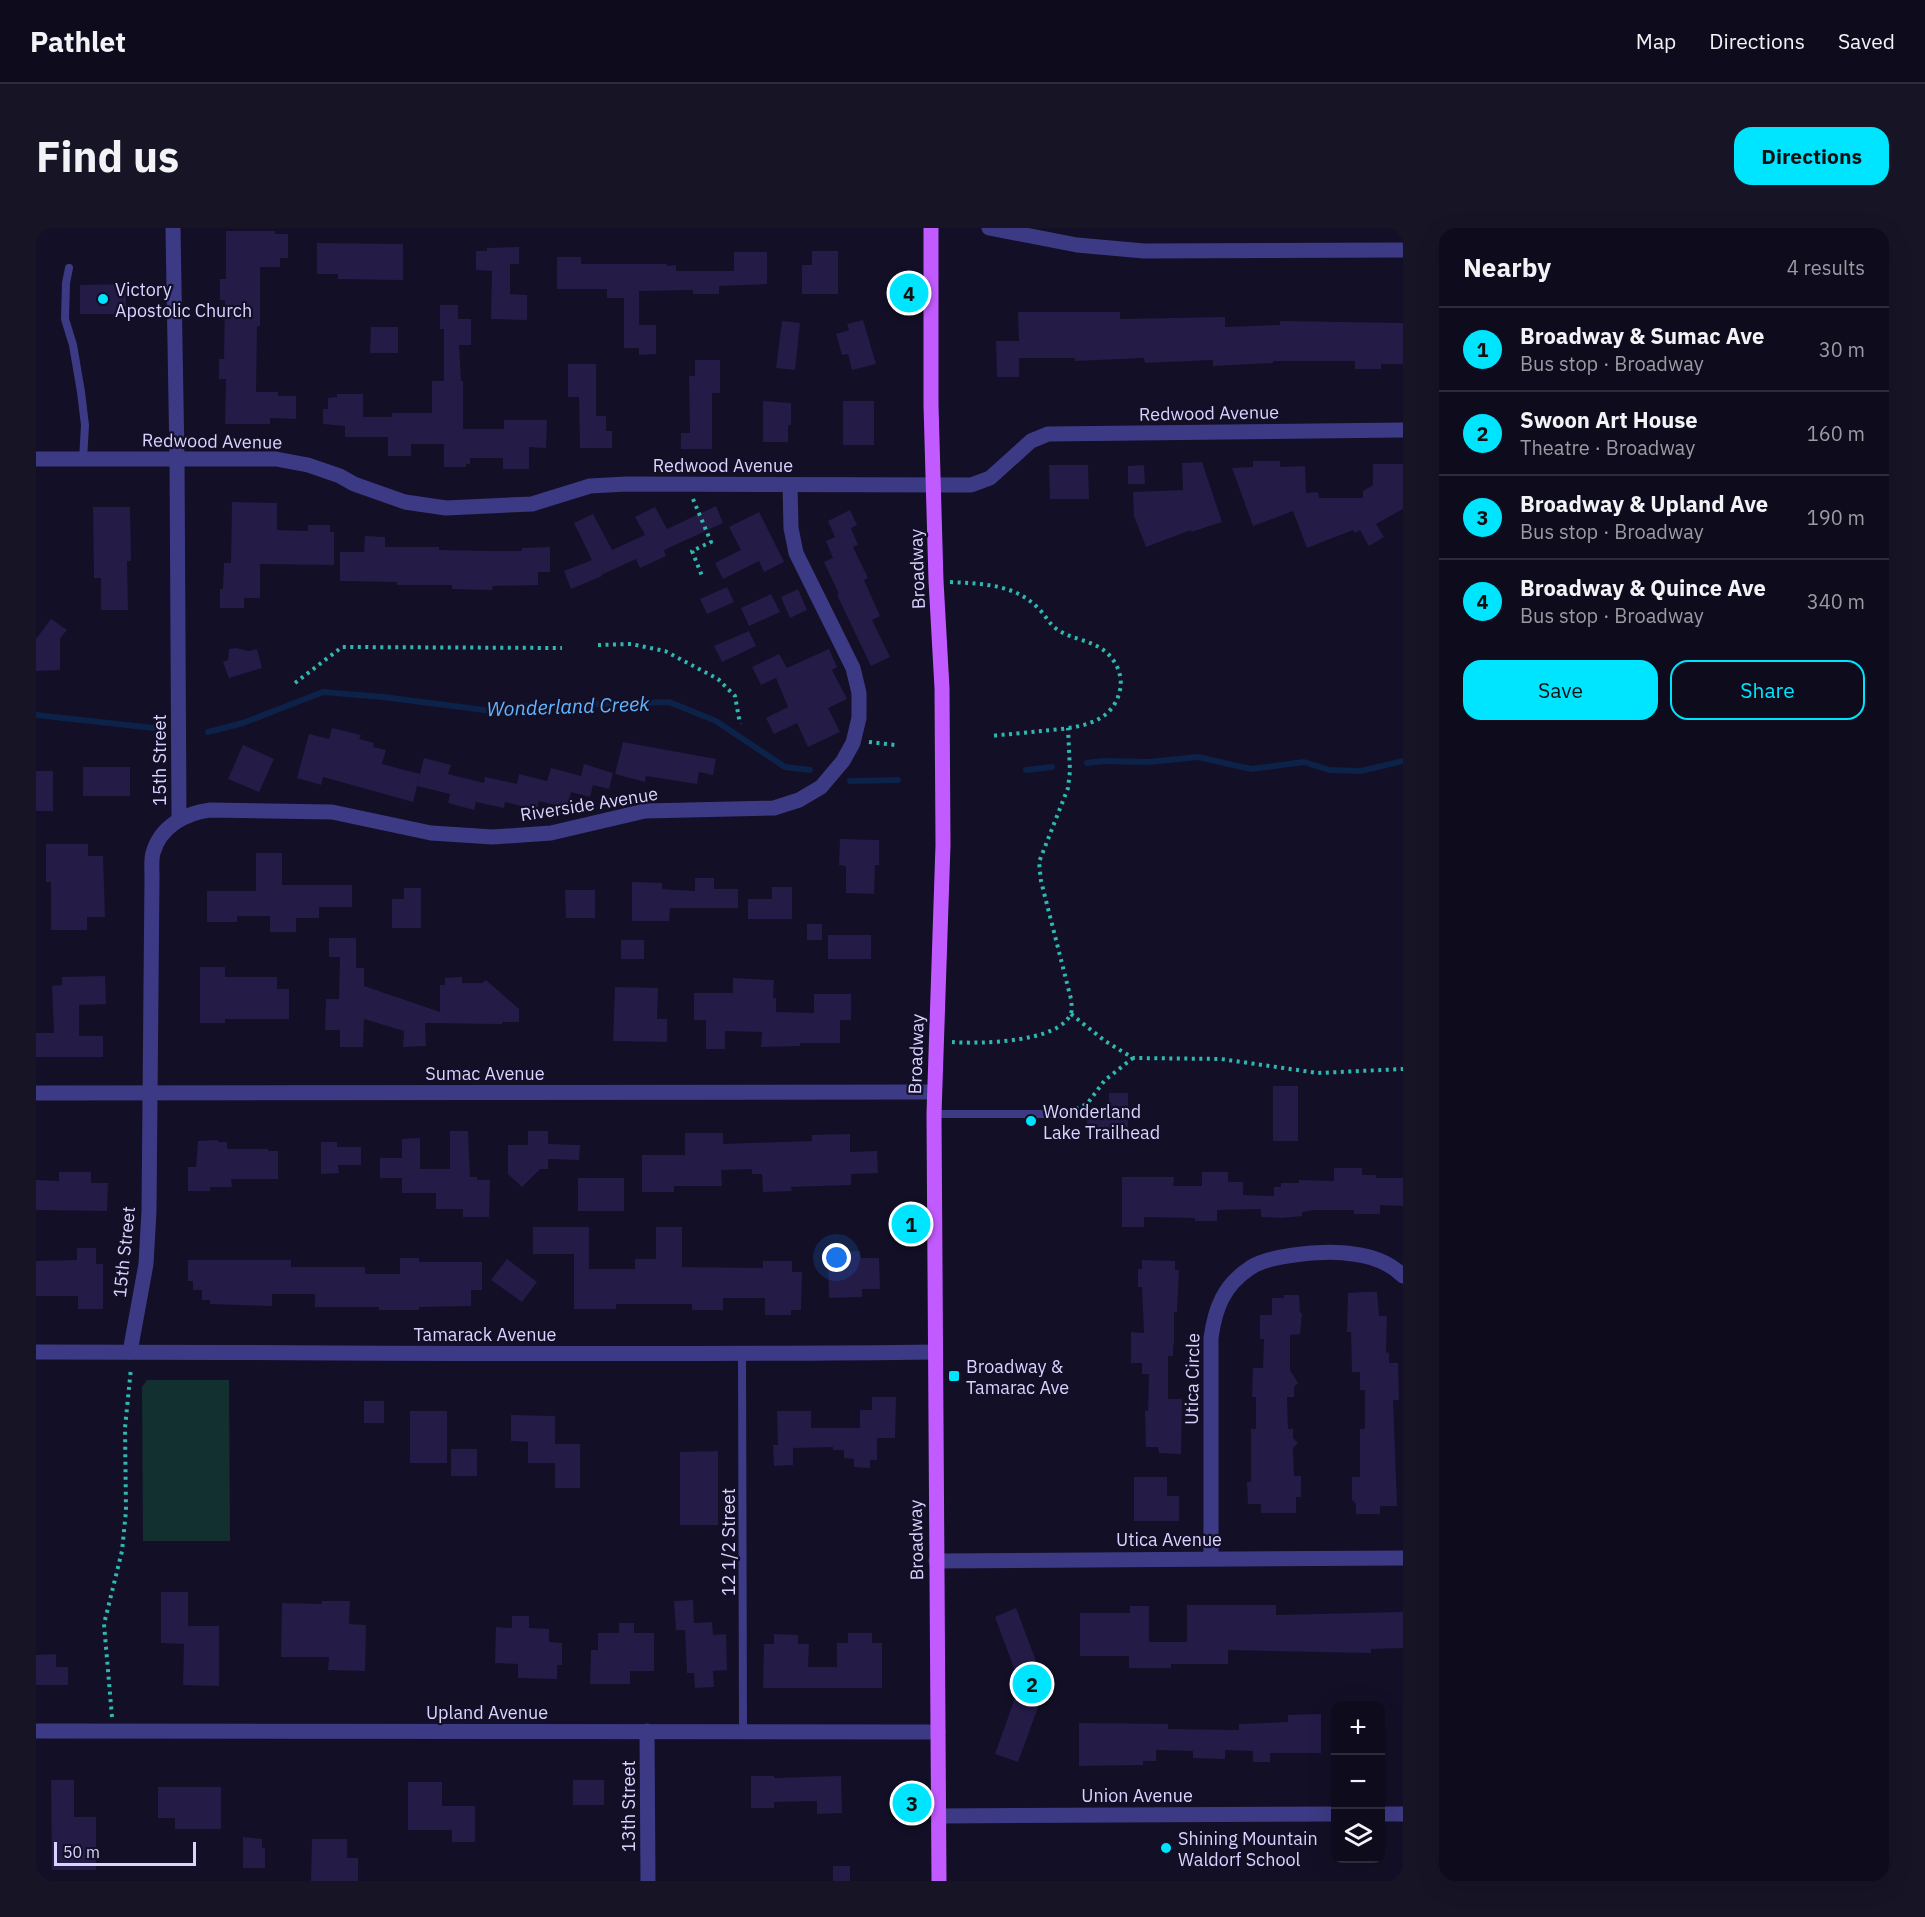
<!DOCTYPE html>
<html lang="en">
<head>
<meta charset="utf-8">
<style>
	body { margin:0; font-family:"IBM Plex Sans",sans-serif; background:#171425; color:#f1f3f6 }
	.controls { position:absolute; right:18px; bottom:18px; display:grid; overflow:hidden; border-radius:12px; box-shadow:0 6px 24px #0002 }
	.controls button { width:54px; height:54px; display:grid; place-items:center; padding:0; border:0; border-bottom:2px solid #2e2b3b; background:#0e0b1c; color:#f1f3f6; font:30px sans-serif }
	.scale { position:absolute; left:18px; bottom:15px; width:142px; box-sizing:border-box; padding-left:6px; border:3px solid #d9d4ff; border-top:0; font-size:16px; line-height:21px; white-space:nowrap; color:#d9d4ff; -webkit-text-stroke:4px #130f26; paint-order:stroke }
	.you { position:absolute; left:801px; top:1030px; width:21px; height:21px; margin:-15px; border:4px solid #fff; border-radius:50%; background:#1a73e8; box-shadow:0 0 0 9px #1a73e833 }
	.badge { display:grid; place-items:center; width:39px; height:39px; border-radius:50%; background:#00e5ff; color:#111; font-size:20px; font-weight:700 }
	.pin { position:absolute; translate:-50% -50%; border:3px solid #fff; box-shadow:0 2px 6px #0006 }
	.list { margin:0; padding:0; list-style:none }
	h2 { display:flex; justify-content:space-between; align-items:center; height:78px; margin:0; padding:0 24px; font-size:26px }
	h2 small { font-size:20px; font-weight:400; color:#9b9ba3 }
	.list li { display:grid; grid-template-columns:39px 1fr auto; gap:18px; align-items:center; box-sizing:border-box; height:84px; padding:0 24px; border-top:2px solid #2e2b3b }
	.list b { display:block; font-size:22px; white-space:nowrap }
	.list p { margin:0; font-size:20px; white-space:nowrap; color:#9b9ba3 }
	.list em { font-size:20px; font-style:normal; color:#9b9ba3 }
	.actions { display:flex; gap:12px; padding:18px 24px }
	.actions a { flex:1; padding:14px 0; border:2px solid #00e5ff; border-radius:18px; text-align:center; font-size:21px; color:#00e5ff }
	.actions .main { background:#00e5ff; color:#111 }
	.icon { flex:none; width:33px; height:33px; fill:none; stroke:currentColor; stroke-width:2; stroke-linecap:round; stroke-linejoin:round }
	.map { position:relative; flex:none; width:1367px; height:1653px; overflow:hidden; border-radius:18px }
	header { display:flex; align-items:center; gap:36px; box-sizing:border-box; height:84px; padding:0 30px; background:#0e0b1c; border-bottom:2px solid #2e2b3b }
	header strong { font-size:28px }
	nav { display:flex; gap:33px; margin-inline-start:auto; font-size:21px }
	.intro { display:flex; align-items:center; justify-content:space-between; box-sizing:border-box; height:144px; padding:0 36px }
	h1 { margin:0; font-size:42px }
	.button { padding:15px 27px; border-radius:18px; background:#00e5ff; color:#111; font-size:21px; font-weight:700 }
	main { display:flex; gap:36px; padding:0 36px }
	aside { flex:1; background:#0e0b1c; border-radius:18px; box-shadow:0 6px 24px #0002 }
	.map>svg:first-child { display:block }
	.green { fill:#12302f }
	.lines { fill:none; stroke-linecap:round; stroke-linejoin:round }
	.stream { stroke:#0c2248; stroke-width:6 }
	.building { fill:#241b47 }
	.path { stroke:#2fb8b0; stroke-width:4; stroke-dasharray:3 4.5; stroke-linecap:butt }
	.service { stroke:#3d3a85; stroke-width:8 }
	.minor { stroke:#3d3a85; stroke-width:15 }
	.primary { stroke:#c25bff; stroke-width:15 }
	.poi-dot { fill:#00e5ff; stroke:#130f26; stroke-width:2 }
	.labels { text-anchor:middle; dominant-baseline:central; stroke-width:4.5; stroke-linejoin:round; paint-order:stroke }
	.poi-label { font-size:18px; fill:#d9d4ff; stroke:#130f26; text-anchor:start }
	.street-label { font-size:18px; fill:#d9d4ff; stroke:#130f26 }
	.water-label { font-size:20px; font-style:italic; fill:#62b6ff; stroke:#130f26 }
</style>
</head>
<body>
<header>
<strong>Pathlet</strong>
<nav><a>Map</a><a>Directions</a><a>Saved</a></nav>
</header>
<div class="intro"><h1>Find us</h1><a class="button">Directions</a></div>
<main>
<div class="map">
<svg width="1367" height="1653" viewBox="0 0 1367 1653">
	<rect width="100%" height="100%" fill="#130f26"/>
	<!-- green -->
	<path class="green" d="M111 1152H193L194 1313H107L106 1159Z"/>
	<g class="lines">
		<!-- stream -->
		<g class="stream">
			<path d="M0 487 118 500"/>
			<path d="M172 504 207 495 287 464 347 469 464 484 490 478 633 474 680 493 749 539 774 542"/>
			<path d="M1051 535 1067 533 1113 534 1162 529 1215 541 1268 534 1293 542 1325 543 1367 533"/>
			<path d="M990 542 1016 539"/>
			<path d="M814 553 862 552"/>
		</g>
	</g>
	<!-- building -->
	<g class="building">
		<path d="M190 3H239V6H252V30H244V39H224V98H221L220 164H242V168H260V191L234 190V196H189L190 151H183V131H188L189 72H184V51H190Z"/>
		<path d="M281 15 367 16V52L302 51V46H281Z"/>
		<path d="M483 19V36H474V66L491 67V92L455 91 456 43 440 42V23H451V20Z"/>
		<path d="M776 23H802V66H766V37H776Z"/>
		<path d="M698 24H731V56L683 58V66H657V62L603 63V97H620V126L603 127V120H588V70H571V61H521V29H545V36H631V38L640 37V43H698Z"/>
		<path d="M90 56V86H44V57Z"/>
		<path d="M404 77H422V91H435V117H423L425 153H427V201H468V192H511L510 220 493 219V241H467V230H434V236H430V239H408V216H375V228H352V209H309V198L287 196V181H292V170L301 169V166H327V189H356V185H396V153H408V101H404Z"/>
		<path d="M982 84H1084V91L1189 89V99L1244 97V93L1367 95V136H1345V141H1319V133H1237V135L1177 138V132L1109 135 1108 130 1039 133V130H983V149H961L960 113H983Z"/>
		<path d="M827 92 840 136 816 142 812 126 806 127 800 106 813 102 811 96Z"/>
		<path d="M746 93 764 95 759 142 740 140Z"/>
		<path d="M335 99H362V125H334Z"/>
		<path d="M659 132H684V165H676V221H645V205H654L653 148H659Z"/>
		<path d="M532 136H560V188H570V203H576V220H544L543 169H532Z"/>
		<path d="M727 173 755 175V197H752V214H727Z"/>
		<rect x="807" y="173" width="31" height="44"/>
		<path d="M1217 233H1244V239L1269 238 1270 265 1282 264 1283 270H1327V263L1337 257V236H1367V281L1340 296 1348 309 1333 318 1324 302 1319 305 1317 302 1271 320 1257 283 1217 298 1196 240 1217 239Z"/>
		<path d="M1166 234 1186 294 1155 304V302L1110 319 1098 288 1097 264 1147 262 1146 235Z"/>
		<path d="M1013 237H1052L1053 271H1014Z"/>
		<path d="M1108 237 1109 256H1092V238Z"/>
		<path d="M196 274 241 275V302L272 303V297H294V304H298V337L224 336V370H208V380H184V361H187L188 335H195Z"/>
		<path d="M680 278 687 295 628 322 630 328 604 340 600 331 565 347 566 348 535 361 528 343 556 332 538 295 557 286 576 322 609 307 599 289 619 279 631 301Z"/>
		<path d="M57 279H94L95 333H91L92 382H65V350H58Z"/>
		<path d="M814 282 821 297 815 300 822 317 817 319 832 350 828 352 844 388 836 392 854 429 835 438 801 367 803 366 788 334 797 330 790 313 799 309 792 293Z"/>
		<path d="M723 284 748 334 728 344 723 333 687 351 679 335 705 322 693 299Z"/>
		<path d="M329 308 349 309V319H403V322L457 323H486V320L514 319V344H502V357L457 358 456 362 416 361V357H361V354L304 353V324H328Z"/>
		<path d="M691 359 698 374 671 386 664 371Z"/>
		<path d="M762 361 771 382 754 390 745 369Z"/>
		<path d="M735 366 744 384 713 398 705 380Z"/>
		<path d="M15 391 31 402 24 410V442L0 443V411Z"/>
		<path d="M713 403 720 418 686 434 678 418Z"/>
		<path d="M200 420 213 423 221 421 226 440 193 450 187 434 192 432 193 421Z"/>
		<path d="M793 421 801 439 796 442 811 471 792 480 804 504 772 519 761 495 738 506 730 490 752 479 740 450 725 457 716 439 743 426 751 440Z"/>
		<path d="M296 500 325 507 323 511 338 515 337 519 350 522 346 536 384 546 377 574 287 549 285 557 261 550 273 506 293 511Z"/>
		<path d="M587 514 680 531 677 547 663 544 661 556 610 548 609 554 579 546Z"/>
		<path d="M207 517 238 531 223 564 192 551Z"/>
		<path d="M388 530 415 537 412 546 448 555 449 549 481 556 483 546 511 553 515 540 545 548 548 536 577 545 573 561 557 557 554 569 535 564 531 580 503 573 501 582 469 574 468 580 440 574 438 582 412 575 414 566 381 558Z"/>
		<rect x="47" y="539" width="47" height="29"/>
		<rect x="0" y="543" width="17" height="40"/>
		<path d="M804 611 843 612V637H839L838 666 810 665V638L803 637Z"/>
		<path d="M10 616H52V628H67L69 689H51V702H15V654H10Z"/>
		<path d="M220 625H246V657H316V679H283V690H260V704H234V688H201V694H171V663H220Z"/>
		<path d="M659 650H678V661H702V680H634L633 693H596V654L626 655V661L659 663Z"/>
		<path d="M736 659H756V691H712V671H736Z"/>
		<path d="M368 660H385V700H356V671H368Z"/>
		<path d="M529 662H559V690H530Z"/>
		<rect x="771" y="696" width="15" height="16"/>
		<rect x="792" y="707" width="43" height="24"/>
		<path d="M293 710H320V740H328V758L404 784V757H409V750L426 749V755H446L450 752 483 781V794H466V796L389 795 390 818 367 819 368 803 328 791 327 819H304V802H289L290 771H303L304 729H293Z"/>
		<rect x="585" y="712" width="23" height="19"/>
		<path d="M164 739H189V749H241V761H253V791H189V795H164Z"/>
		<path d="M69 748 70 776 43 777V808H67V829H0V805H18L16 758 26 757V749Z"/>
		<path d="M697 750 738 752 737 770H740V784L778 785V766H815V792H804V815H764V818L725 819 726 804 689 803V821H670V792H658V765H697Z"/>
		<path d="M579 759 622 760 621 791H631V814L577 813Z"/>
		<rect x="1237" y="858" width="25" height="55"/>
		<path d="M1073 865H1092V902H1051V883H1073Z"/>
		<path d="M414 903H432L434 949H441V952H454L453 989H427V981H400V965H366V950H344V930H366V911L384 910V941H414Z"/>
		<path d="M492 903H512V916L544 917 543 932 512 931V941H504L486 959 472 946V917H492Z"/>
		<path d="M649 905H687V916L776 913V907L814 906V924L841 923 842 945 815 946V957L755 959 756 963 727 964 726 946H716V941L685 942 686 958H638V964H606V927H649Z"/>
		<path d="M182 912V914H191V921H232V923H242V951H195L196 959H174V963H152V939H160L162 913Z"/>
		<path d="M285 914H301V919H325V937H302L303 945 285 946Z"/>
		<path d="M1298 940H1326V947H1340V950H1367V978L1344 977V986H1318V982H1278L1266 984V988L1246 990 1225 989V981L1181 982V993H1159V990L1108 989V999H1086V949H1138L1137 958H1166V944H1192V954H1207V967L1238 968V959H1245V955H1263V952L1298 953Z"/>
		<path d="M23 944H55V955H72L71 983 0 982V952L23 953Z"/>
		<rect x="542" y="950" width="46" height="33"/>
		<path d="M497 999H553V1041H599V1031H620V999H646V1039L727 1040V1033H756V1044H766L765 1082H755V1087H729V1070H687V1082H656V1076H580V1081H538V1026H497Z"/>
		<path d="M41 1020H60V1036H67V1081H42V1068H0V1033L41 1032Z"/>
		<path d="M824 1023 825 1030H843L844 1061H826V1069L793 1070 792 1028H805L804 1024Z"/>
		<path d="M364 1030H383V1034H446V1062H435V1078L383 1079V1082H343V1079H279V1066H236V1078L174 1076V1072H166V1062H157V1053H152V1032H255V1039H329V1046H364Z"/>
		<path d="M471 1031 501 1054 486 1074 455 1052Z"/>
		<path d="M1106 1032 1139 1033V1042H1143L1141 1084H1138V1117H1137V1128H1132V1171H1146L1145 1226 1123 1225 1122 1219H1110L1109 1183H1112L1113 1146H1106V1135H1095V1104L1108 1105 1106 1059H1102V1041H1106Z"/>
		<path d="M1328 1064H1341L1343 1088H1351L1350 1125 1353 1124V1135H1362L1363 1172H1357L1361 1278H1344V1286H1320V1276L1316 1272V1249H1324V1201H1329V1162H1324V1144H1316L1315 1104H1311L1312 1065Z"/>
		<path d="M1248 1067H1263L1264 1084 1266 1086 1264 1106 1254 1107V1142L1262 1155 1258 1159V1169H1251L1252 1201H1257V1210L1262 1215 1257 1220 1258 1248H1265V1269H1260V1285H1225V1276H1212L1211 1254H1215V1201H1220V1169H1216L1217 1140H1227L1228 1111H1224V1087H1236V1070H1248Z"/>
		<path d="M836 1169H860L859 1210H841V1232H834V1240L818 1239V1231L808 1230V1222H797V1219L757 1220V1237L738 1238 737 1217H742L741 1183H775V1200H824V1182H836Z"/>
		<rect x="328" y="1173" width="20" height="22"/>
		<rect x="374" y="1183" width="37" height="52"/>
		<path d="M475 1187 519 1188V1216H544V1260H519V1235H492V1214L475 1213Z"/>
		<rect x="415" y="1221" width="26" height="27"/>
		<path d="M682 1223V1297H644V1224Z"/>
		<path d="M1098 1249H1131V1268H1143V1293H1098Z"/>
		<path d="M125 1364H152V1398H183V1458L147 1457 148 1416 125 1415Z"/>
		<path d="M657 1372 658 1395 676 1394 677 1407 690 1406 691 1442 677 1443 678 1459 659 1460 658 1445H651L649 1402H640L638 1373Z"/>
		<path d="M286 1373H314L313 1396 330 1397 329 1443 292 1442 293 1429H245L246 1375 286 1376Z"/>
		<path d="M1151 1377H1240V1387L1367 1384V1420L1335 1421V1425L1192 1422V1436H1135V1440H1093V1428H1044V1385H1094V1378H1113V1414H1151Z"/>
		<path d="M980 1380 1003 1441 1004 1474 982 1534 959 1526 984 1456 959 1389Z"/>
		<path d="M476 1388H493V1400L513 1401V1414L526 1415V1437H521V1451L482 1450V1436L459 1435 460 1399 476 1400Z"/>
		<path d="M583 1395H598V1405H618V1443H594V1456H554L555 1422H562V1405H583Z"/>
		<path d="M812 1405H836V1415H846V1460H727L728 1416H738V1406L762 1407V1416H773L772 1439H801V1415H812Z"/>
		<path d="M20 1426V1439H32V1457H0V1427Z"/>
		<path d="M1285 1486V1525H1234V1534H1217V1523L1189 1522V1531L1157 1530V1523L1120 1522V1533H1107V1537L1043 1538V1495L1132 1496V1501L1203 1502V1496L1252 1494V1487Z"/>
		<path d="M715 1548H738V1550L805 1548 806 1585 781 1586V1573L738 1574V1580H715Z"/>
		<path d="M15 1552H38V1589H60V1642H16Z"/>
		<rect x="537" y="1552" width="31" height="25"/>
		<path d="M372 1554H406V1578H439V1614H416V1602H372Z"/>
		<path d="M122 1559H185V1601H139V1590H122Z"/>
		<path d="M207 1609 226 1611V1620H229V1640H207Z"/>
		<path d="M276 1611H311V1630H322V1653H275Z"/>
		<rect x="797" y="1638" width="17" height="15"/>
	</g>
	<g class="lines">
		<!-- path -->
		<g class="path">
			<path d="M657 271 675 314 656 323 666 348"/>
			<path d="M914 354C948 356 979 356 1003 381 1010 388 1013 396 1022 402 1037 412 1057 412 1071 425 1081 434 1087 449 1084 462 1076 499 1036 500 1005 503 989 505 972 506 955 508"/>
			<path d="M562 417 595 416 629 423 682 451 699 468 704 496"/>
			<path d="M259 455 306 419 526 420"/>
			<path d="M833 514 859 517"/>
			<path d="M1035 786 1069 813 1097 830 1185 831 1282 845 1367 841"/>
			<path d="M916 814C942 816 1024 815 1035 785 1037 781 1035 776 1035 771L1005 653 1003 634 1032 560 1034 543 1032 500"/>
			<path d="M1040 881 1051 876 1069 852 1097 830"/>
			<path d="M76 1489 68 1396 86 1323 90 1283 89 1200 95 1140"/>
		</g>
		<!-- service -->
		<g class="service">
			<path d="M33 40 30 55 29 91 37 117 45 164 49 197 47 232"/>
			<path d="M898 886H1029"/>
			<path d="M706 1125 707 1503"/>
		</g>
		<!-- minor -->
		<g class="minor">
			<path d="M137 0 141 231 143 590"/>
			<path d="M953 0 1041 17 1108 23 1367 22"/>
			<path d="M0 231H240L272 237 304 248 318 256 369 274 410 280 496 276 554 258 590 256 935 257 954 250 995 213 1012 206 1367 202"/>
			<path d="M0 865 898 864"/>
			<path d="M0 1124C299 1124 599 1128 898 1124"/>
			<path d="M94 1124 110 1036 113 983 116 649C116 641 115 632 117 625 124 599 149 585 174 582L296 584 395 605 457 609 515 605 609 583 738 580 763 572 785 559 807 533 817 515 823 490V465L817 440 760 325 755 300 754 257"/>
			<path d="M1175 1330V1110C1179 1080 1188 1057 1214 1040 1234 1026 1293 1022 1317 1026 1335 1028 1354 1035 1367 1048"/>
			<path d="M900 1333 1367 1330"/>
			<path d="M0 1503 902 1504"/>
			<path d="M611 1503 612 1653"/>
			<path d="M1344 1586H1367"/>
			<path d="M903 1588 1300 1586"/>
		</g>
		<!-- primary -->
		<path class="primary" d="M895 0V177L900 353 906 460 907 617 898 886 903 1653"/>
	</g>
	<!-- markers -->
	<g class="poi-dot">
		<circle cx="67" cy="71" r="6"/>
		<circle cx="995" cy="893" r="6"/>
		<rect x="912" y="1142" width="12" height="12" rx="3"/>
		<circle cx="1130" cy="1620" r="6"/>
	</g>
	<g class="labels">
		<!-- poi labels -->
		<g class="poi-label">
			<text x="79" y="61">Victory<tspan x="79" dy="21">Apostolic Church</tspan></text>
			<text x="1007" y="883">Wonderland<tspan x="1007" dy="21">Lake Trailhead</tspan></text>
			<text x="930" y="1138">Broadway &amp;<tspan x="930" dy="21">Tamarac Ave</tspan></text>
			<text x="1142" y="1610">Shining Mountain<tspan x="1142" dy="21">Waldorf School</tspan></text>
		</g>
		<!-- street labels -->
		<g class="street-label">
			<text transform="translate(1173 185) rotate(-1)">Redwood Avenue</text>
			<text transform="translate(176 213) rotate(1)">Redwood Avenue</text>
			<text x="687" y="237">Redwood Avenue</text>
			<text transform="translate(881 341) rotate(-92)">Broadway</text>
			<text transform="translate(123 532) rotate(-90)">15th Street</text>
			<text transform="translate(553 576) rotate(-9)">Riverside Avenue</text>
			<text transform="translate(880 826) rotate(-88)">Broadway</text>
			<text x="449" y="845">Sumac Avenue</text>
			<text transform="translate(88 1024) rotate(-84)">15th Street</text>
			<text x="449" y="1106">Tamarack Avenue</text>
			<text transform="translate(1156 1151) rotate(-89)">Utica Circle</text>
			<text x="1133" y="1311">Utica Avenue</text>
			<text transform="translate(880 1312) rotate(-91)">Broadway</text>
			<text transform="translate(692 1314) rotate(-90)">12 1/2 Street</text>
			<text x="451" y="1484">Upland Avenue</text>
			<text x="1101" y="1567">Union Avenue</text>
			<text transform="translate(592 1578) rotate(-90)">13th Street</text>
		</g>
		<!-- water labels -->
		<g class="water-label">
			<text transform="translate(532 478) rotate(-2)">Wonderland Creek</text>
		</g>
	</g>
</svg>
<div class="controls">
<button>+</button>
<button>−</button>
<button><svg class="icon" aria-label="layers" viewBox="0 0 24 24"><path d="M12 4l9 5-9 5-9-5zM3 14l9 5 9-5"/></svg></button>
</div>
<div class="scale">50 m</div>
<div class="you"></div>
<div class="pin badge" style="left:875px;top:996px">1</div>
<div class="pin badge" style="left:996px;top:1456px">2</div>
<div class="pin badge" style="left:876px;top:1575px">3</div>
<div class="pin badge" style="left:873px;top:65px">4</div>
</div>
<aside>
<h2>Nearby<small>4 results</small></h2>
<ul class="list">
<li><span class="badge">1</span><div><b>Broadway &amp; Sumac Ave</b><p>Bus stop · Broadway</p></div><em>30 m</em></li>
<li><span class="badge">2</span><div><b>Swoon Art House</b><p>Theatre · Broadway</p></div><em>160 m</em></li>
<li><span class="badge">3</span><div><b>Broadway &amp; Upland Ave</b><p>Bus stop · Broadway</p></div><em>190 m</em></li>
<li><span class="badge">4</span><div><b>Broadway &amp; Quince Ave</b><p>Bus stop · Broadway</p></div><em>340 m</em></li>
</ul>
<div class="actions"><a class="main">Save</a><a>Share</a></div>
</aside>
</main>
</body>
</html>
